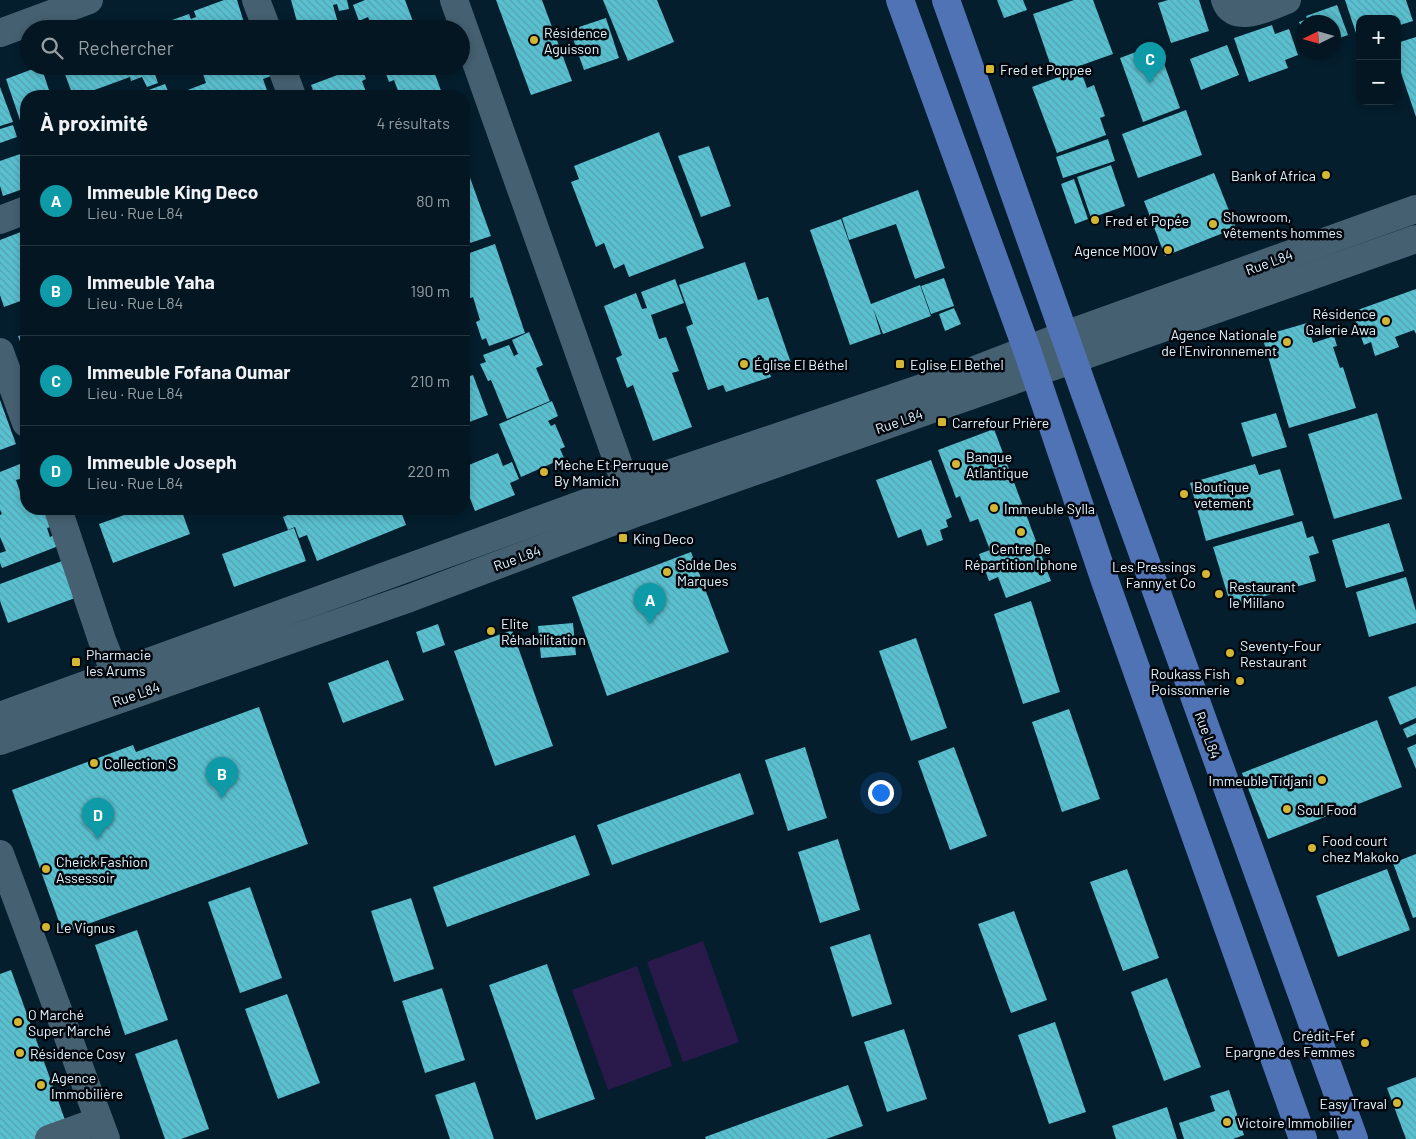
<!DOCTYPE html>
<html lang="fr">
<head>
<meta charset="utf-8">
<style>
	body { margin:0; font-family:Barlow,sans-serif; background:#11232f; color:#f1f3f6 }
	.controls { position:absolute; right:15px; top:15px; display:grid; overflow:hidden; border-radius:10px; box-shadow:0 2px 8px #0003 }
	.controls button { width:45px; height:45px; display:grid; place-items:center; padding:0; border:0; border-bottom:1px solid #243540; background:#031622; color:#f1f3f6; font:25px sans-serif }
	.compass { position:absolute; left:1296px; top:15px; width:45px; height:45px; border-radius:50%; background:#031622; box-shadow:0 2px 8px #0003; rotate:265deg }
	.you { position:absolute; left:880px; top:792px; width:18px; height:18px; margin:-12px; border:4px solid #fff; border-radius:50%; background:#1a73e8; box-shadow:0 0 0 8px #1a73e833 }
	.badge { display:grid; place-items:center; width:32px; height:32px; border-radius:50%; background:#ea580c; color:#fff; font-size:16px; font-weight:700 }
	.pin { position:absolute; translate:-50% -41px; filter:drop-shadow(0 1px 2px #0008) }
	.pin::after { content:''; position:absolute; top:26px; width:18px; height:15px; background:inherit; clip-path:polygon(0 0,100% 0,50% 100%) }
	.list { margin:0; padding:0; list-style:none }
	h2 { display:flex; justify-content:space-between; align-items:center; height:65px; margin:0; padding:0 20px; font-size:21px }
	h2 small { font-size:16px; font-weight:400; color:#979fa5 }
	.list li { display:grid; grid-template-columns:32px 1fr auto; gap:15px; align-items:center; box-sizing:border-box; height:90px; padding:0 20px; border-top:1px solid #243540 }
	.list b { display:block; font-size:19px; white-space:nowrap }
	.list p { margin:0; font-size:16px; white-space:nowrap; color:#979fa5 }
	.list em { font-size:16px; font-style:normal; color:#979fa5 }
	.icon { flex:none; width:28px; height:28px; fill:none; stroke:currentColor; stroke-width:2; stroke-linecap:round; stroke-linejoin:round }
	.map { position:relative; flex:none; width:1416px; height:1139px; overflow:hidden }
	.search { position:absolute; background:#031622; box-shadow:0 2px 8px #0003; left:20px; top:20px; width:450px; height:55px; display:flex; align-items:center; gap:12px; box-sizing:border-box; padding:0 18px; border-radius:28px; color:#979fa5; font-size:19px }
	.panel { position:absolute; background:#031622; box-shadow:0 2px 8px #0003; left:20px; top:90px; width:450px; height:425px; border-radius:20px }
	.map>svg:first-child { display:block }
	.garden { fill:#291a4b }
	.building { fill:url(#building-back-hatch) }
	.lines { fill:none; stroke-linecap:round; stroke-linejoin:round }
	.minor { stroke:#456071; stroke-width:28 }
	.major { stroke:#5073b5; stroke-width:28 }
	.poi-dot { fill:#d4b635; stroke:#01070d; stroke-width:2 }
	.labels { text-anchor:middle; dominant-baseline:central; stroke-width:5; stroke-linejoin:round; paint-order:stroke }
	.poi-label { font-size:14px; fill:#e4f4fe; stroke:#01070d; text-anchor:start }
	.street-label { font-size:14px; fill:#e4f4fe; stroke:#01070d }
</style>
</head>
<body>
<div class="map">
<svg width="1416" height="1139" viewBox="0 0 1416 1139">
	<defs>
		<pattern id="building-back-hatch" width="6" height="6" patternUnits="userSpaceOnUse" patternTransform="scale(1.25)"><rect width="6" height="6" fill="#59c0d0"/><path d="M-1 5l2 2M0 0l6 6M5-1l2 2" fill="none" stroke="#54a2af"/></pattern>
	</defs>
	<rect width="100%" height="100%" fill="#041e2d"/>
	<!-- garden -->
	<g class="garden">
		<path d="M703 941 739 1042 683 1062 647 962Z"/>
		<path d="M637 966 672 1066 608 1090 572 990Z"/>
	</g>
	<!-- building -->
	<g class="building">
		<path d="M224 0H237L246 29H160L158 25 189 14 191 19 196 17 194 11Z"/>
		<path d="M291 0H347L349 9 339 11 337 4 333 5 338 23 347 21 350 29H299Z"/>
		<path d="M365 0H405L415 27 421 24 423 29H373L368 17 359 21 353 5Z"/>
		<path d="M496 0H542L572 81 531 95Z"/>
		<path d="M603 0H657L674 42 628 61Z"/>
		<path d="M997 0H1023L1027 10 1004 18Z"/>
		<path d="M1074 0H1093L1113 54 1054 75 1033 14Z"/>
		<path d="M1168 0H1199L1209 31 1171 43 1158 3Z"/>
		<path d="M1345 0H1406L1413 21 1397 26V19H1360V38L1358 39Z"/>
		<path d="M1337 5 1348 35 1334 40V22H1304L1303 32 1299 22 1307 19 1306 16Z"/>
		<path d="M606 18 619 58 584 70 570 30Z"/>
		<path d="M1272 25 1275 34 1289 29 1298 55 1285 60 1288 68 1249 82 1234 38Z"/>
		<path d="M1416 37V117L1397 61V43Z"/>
		<path d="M1157 44 1180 108 1143 122 1120 58Z"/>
		<path d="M1227 45 1239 75 1201 90 1190 59Z"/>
		<path d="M41 66 51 96H26V134L25 135 6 79Z"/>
		<path d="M62 66H152L158 83 147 87 142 77 131 81 130 77 89 92 90 95 87 96H73Z"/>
		<path d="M223 66H229L232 73 240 70 238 66H267L271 76 263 79 269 96H172L206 83 203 74Z"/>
		<path d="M361 66 366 79 362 81 366 92 362 93 364 96H325L323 90 314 93 311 85Z"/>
		<path d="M383 66H432L443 96H400L394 80 389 82Z"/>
		<path d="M1080 69 1087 88 1094 85 1105 116 1100 118 1106 135 1057 153 1032 87Z"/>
		<path d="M165 84 170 96H148L146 91Z"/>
		<path d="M0 87 13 122 0 126Z"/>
		<path d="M1186 110 1202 155 1138 178 1122 134Z"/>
		<path d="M13 125 17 137 0 143V129Z"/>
		<path d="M659 132 704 248 629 277 624 264 614 269 604 243 596 247 571 182 579 179 574 166Z"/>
		<path d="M1108 139 1115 161 1063 178 1056 157Z"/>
		<path d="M709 146 731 206 701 217 678 156Z"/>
		<path d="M26 152V188L3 196 0 186V161Z"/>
		<path d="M464 161 491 236 464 245Z"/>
		<path d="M1111 165 1125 206 1091 218 1077 177Z"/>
		<path d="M1214 173 1236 228 1165 256 1144 201Z"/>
		<path d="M1074 179 1088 219 1075 224 1061 184Z"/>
		<path d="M918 190 945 268 915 279 896 224 849 240 842 218Z"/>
		<path d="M841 219 871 304 920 285 931 316 883 334 873 308 881 334 850 345 810 230Z"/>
		<path d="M26 230V299L4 307 0 295V240Z"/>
		<path d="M495 244 525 333 489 346 486 338 482 340 476 322 480 320 473 297 464 301V255Z"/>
		<path d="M745 262 758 300 768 297 791 363 769 371 771 377 726 392 723 385 708 390 686 327 693 324 679 285Z"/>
		<path d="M944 278 954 306 931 314 921 286Z"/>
		<path d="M675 279 684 303 651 315 659 339 666 337 679 371 672 373 692 427 653 441 633 385 627 388 616 358 622 355 604 306 636 293 642 309 647 308 641 292Z"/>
		<path d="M1416 289V334L1414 330 1395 337 1399 347 1375 356 1371 342 1364 345 1352 312Z"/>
		<path d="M954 308 961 324 945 331 939 314Z"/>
		<path d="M1307 323 1313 343 1334 336 1337 346 1333 347 1340 368 1343 367 1356 408 1289 428 1262 336Z"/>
		<path d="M529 332 543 365 536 368 550 401 507 419 491 380 488 381 480 364 486 362 483 355 509 345 514 356 518 354 512 340Z"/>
		<path d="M26 334V357L18 336Z"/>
		<path d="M473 375 488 415 464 424V378Z"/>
		<path d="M0 400 16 444 0 450Z"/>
		<path d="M552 401 558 416 548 421 551 426 555 424 565 447 560 449 564 458 521 477 499 424Z"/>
		<path d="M1276 413 1287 447 1252 457 1241 423Z"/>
		<path d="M1377 413 1402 499 1334 519 1308 434Z"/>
		<path d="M994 429 1051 581 1006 598 998 577 989 581 979 554 990 550 978 519 970 522 960 496 956 498 938 450Z"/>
		<path d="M498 453 503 466 512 462 519 479 510 483 515 495 475 511 464 483V467Z"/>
		<path d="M931 460 952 517 946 520 948 527 940 530 943 540 927 546 921 529 898 538 876 480Z"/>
		<path d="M20 464 26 477 16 480 26 509H39L40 510 47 509 54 526 47 528 50 537 57 534 61 545 2 568 0 563V553L6 551 0 537V515L2 514 0 510V472Z"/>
		<path d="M1255 464 1259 475 1280 469 1294 515 1206 541 1190 483Z"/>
		<path d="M141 509H181L190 534 113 563 99 524Z"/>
		<path d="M302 509H331L332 512 339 509H400L406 525 317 561 307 535 299 538 295 527 288 530 283 517Z"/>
		<path d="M1302 521 1307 538 1313 536 1319 553 1309 556 1316 581 1231 606 1213 547Z"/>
		<path d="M1389 523 1404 571 1346 588 1332 540Z"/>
		<path d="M294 528 306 561 234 587 222 554Z"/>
		<path d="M691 552 729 652 607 696 572 597Z"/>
		<path d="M62 561 75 598 8 623 0 601V584Z"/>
		<path d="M1406 577 1416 611V623L1369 637 1356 592Z"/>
		<path d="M1031 601 1060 692 1023 704 994 614Z"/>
		<path d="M573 623 576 655 541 658 538 626Z"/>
		<path d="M438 624 445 645 423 653 416 632Z"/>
		<path d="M512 630 553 746 495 766 454 651Z"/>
		<path d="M916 638 947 728 911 741 879 651Z"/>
		<path d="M388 660 404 700 343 723 328 683Z"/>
		<path d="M1416 686V718L1400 725 1388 697Z"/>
		<path d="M259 707 308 844 63 933 12 790 133 745 136 752Z"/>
		<path d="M1069 709 1100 799 1062 812 1032 722Z"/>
		<path d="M1377 720 1402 787 1268 839 1242 773Z"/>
		<path d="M1416 723V734L1407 738 1403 729Z"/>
		<path d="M1416 744V769L1407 748Z"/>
		<path d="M805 747 827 818 788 831 765 760Z"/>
		<path d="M954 747 987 836 950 850 918 761Z"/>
		<path d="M740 773 754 814 612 865 597 825Z"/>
		<path d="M575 835 590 875 447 927 433 887Z"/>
		<path d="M838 839 860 910 820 923 798 852Z"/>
		<path d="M1416 854V917L1413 918 1393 863Z"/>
		<path d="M1127 869 1159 958 1123 971 1090 882Z"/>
		<path d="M1387 869 1410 930 1338 957 1316 896Z"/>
		<path d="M250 887 282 978 240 993 208 902Z"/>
		<path d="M411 898 434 969 394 982 371 911Z"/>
		<path d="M1014 911 1047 1000 1011 1013 978 924Z"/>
		<path d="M137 930 168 1020 125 1035 95 945Z"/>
		<path d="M870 934 892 1004 852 1017 830 947Z"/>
		<path d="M547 964 595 1099 536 1120 489 985Z"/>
		<path d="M11 970 69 1131 45 1139H0V974Z"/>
		<path d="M1167 978 1201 1067 1164 1081 1131 992Z"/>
		<path d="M442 988 465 1060 425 1073 402 1001Z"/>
		<path d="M287 994 320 1083 278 1099 245 1009Z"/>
		<path d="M1055 1022 1086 1112 1049 1124 1018 1035Z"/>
		<path d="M904 1029 927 1099 887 1112 864 1042Z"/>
		<path d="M177 1039 209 1129 181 1139H165L135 1054Z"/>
		<path d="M1416 1077V1139H1406L1387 1088Z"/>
		<path d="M475 1082 494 1139H450L435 1095Z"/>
		<path d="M848 1085 863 1126 826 1139H706L705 1137Z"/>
		<path d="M1229 1090 1244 1135 1233 1139H1184L1179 1123 1215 1111 1210 1096Z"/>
		<path d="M1167 1107 1177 1139H1116L1112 1126Z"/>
	</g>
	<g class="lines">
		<!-- minor -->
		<g class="minor">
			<path d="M256 0 267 29"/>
			<path d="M454 0 633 505"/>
			<path d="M1225 0C1233 26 1271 6 1287 0"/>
			<path d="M0 33 89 0"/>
			<path d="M281 66 292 96"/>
			<path d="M0 220 26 210"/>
			<path d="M0 352 26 423"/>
			<path d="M58 509 102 640 122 691"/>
			<path d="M0 716 627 488 972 371 1065 335 1416 209"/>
			<path d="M0 741 410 598 636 513 1416 239"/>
			<path d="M0 854 106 1139"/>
			<path d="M49 1139 99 1121"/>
		</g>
		<!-- major -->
		<g class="major">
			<path d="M900 0 1027 350 1105 581 1303 1139"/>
			<path d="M946 0 1087 399 1354 1139"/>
		</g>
	</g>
	<!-- markers -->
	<g class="poi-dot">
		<circle cx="534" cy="40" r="5"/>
		<rect x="985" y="64" width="10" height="10" rx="2.5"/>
		<circle cx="1326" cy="175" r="5"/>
		<circle cx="1095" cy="220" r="5"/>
		<circle cx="1213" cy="224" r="5"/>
		<circle cx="1168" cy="250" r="5"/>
		<circle cx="1386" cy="321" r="5"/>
		<circle cx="1287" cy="342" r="5"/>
		<circle cx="744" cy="364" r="5"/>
		<rect x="895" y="359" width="10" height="10" rx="2.5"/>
		<rect x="937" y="417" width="10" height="10" rx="2.5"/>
		<circle cx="956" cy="464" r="5"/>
		<circle cx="544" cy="472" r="5"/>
		<circle cx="1184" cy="494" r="5"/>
		<circle cx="994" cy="508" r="5"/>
		<circle cx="1021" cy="532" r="5"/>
		<rect x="618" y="533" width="10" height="10" rx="2.5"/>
		<circle cx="667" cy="572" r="5"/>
		<circle cx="1206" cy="574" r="5"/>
		<circle cx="1219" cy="594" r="5"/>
		<circle cx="491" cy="631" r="5"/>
		<circle cx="1230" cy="653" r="5"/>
		<rect x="71" y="657" width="10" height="10" rx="2.5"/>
		<circle cx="1240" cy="681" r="5"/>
		<circle cx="94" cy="763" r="5"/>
		<circle cx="1322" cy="780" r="5"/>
		<circle cx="1287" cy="809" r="5"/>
		<circle cx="1312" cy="848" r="5"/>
		<circle cx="46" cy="869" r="5"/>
		<circle cx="46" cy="927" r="5"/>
		<circle cx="18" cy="1022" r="5"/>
		<circle cx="1365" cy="1043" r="5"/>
		<circle cx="20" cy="1053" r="5"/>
		<circle cx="41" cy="1085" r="5"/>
		<circle cx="1397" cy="1103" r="5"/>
		<circle cx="1227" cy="1122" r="5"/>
	</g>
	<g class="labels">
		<!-- poi labels -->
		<g class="poi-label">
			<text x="544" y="32">Résidence<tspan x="544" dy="16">Aguisson</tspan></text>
			<text x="1000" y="69">Fred et Poppee</text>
			<text x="1316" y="175" text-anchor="end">Bank of Africa</text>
			<text x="1223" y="216">Showroom,<tspan x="1223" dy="16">vêtements hommes</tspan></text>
			<text x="1105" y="220">Fred et Popée</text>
			<text x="1158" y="250" text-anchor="end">Agence MOOV</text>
			<text x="1376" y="313" text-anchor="end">Résidence<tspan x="1376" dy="16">Galerie Awa</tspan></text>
			<text x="1277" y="334" text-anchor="end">Agence Nationale<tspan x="1277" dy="16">de l'Environnement</tspan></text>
			<text x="754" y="364">Église El Béthel</text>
			<text x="910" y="364">Eglise El Bethel</text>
			<text x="952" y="422">Carrefour Prière</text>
			<text x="966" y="456">Banque<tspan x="966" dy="16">Atlantique</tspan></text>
			<text x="554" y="464">Mèche Et Perruque<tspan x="554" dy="16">By Mamich</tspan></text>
			<text x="1194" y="486">Boutique<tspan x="1194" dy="16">vetement</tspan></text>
			<text x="1004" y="508">Immeuble Sylla</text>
			<text x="633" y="538">King Deco</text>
			<text x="1021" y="548" text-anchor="middle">Centre De<tspan x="1021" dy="16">Répartition Iphone</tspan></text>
			<text x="677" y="564">Solde Des<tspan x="677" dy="16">Marques</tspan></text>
			<text x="1196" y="566" text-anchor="end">Les Pressings<tspan x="1196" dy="16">Fanny et Co</tspan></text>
			<text x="1229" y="586">Restaurant<tspan x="1229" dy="16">le Millano</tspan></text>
			<text x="501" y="623">Elite<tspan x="501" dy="16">Réhabilitation</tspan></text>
			<text x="1240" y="645">Seventy-Four<tspan x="1240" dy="16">Restaurant</tspan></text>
			<text x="86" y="654">Pharmacie<tspan x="86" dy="16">les Arums</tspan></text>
			<text x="1230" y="673" text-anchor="end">Roukass Fish<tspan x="1230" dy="16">Poissonnerie</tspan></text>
			<text x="104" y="763">Collection S</text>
			<text x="1312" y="780" text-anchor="end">Immeuble Tidjani</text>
			<text x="1297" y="809">Soul Food</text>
			<text x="1322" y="840">Food court<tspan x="1322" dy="16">chez Makoko</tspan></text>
			<text x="56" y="861">Cheick Fashion<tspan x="56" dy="16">Assessoir</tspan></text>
			<text x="56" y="927">Le Vignus</text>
			<text x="28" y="1014">O Marché<tspan x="28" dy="16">Super Marché</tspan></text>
			<text x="1355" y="1035" text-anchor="end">Crédit-Fef<tspan x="1355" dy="16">Epargne des Femmes</tspan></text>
			<text x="30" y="1053">Résidence Cosy</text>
			<text x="51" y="1077">Agence<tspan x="51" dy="16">Immobilière</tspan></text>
			<text x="1387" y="1103" text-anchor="end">Easy Traval</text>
			<text x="1237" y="1122">Victoire Immobilier</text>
		</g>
		<!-- street labels -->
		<g class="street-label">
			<text transform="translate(1269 262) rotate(-20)">Rue L84</text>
			<text transform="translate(899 421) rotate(-19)">Rue L84</text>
			<text transform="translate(517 558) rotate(-20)">Rue L84</text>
			<text transform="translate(136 694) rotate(-19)">Rue L84</text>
			<text transform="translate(1208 735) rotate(70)">Rue L84</text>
		</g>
	</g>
</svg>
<div class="controls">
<button>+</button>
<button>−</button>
</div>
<svg class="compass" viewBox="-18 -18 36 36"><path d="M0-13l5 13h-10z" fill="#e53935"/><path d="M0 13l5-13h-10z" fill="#979fa5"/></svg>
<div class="you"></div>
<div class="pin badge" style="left:650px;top:624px;background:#0f9aa8">A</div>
<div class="pin badge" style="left:222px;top:798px;background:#0f9aa8">B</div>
<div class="pin badge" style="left:1150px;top:83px;background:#0f9aa8">C</div>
<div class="pin badge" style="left:98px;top:839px;background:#0f9aa8">D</div>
<div class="search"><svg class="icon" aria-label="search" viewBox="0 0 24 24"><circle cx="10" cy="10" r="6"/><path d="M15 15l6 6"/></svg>Rechercher</div>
<section class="panel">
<h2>À proximité<small>4 résultats</small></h2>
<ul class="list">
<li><span class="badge" style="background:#0f9aa8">A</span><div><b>Immeuble King Deco</b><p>Lieu · Rue L84</p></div><em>80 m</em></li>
<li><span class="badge" style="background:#0f9aa8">B</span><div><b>Immeuble Yaha</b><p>Lieu · Rue L84</p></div><em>190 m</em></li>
<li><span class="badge" style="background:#0f9aa8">C</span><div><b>Immeuble Fofana Oumar</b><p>Lieu · Rue L84</p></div><em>210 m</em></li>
<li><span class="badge" style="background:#0f9aa8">D</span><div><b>Immeuble Joseph</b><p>Lieu · Rue L84</p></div><em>220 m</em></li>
</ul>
</section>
</div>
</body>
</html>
